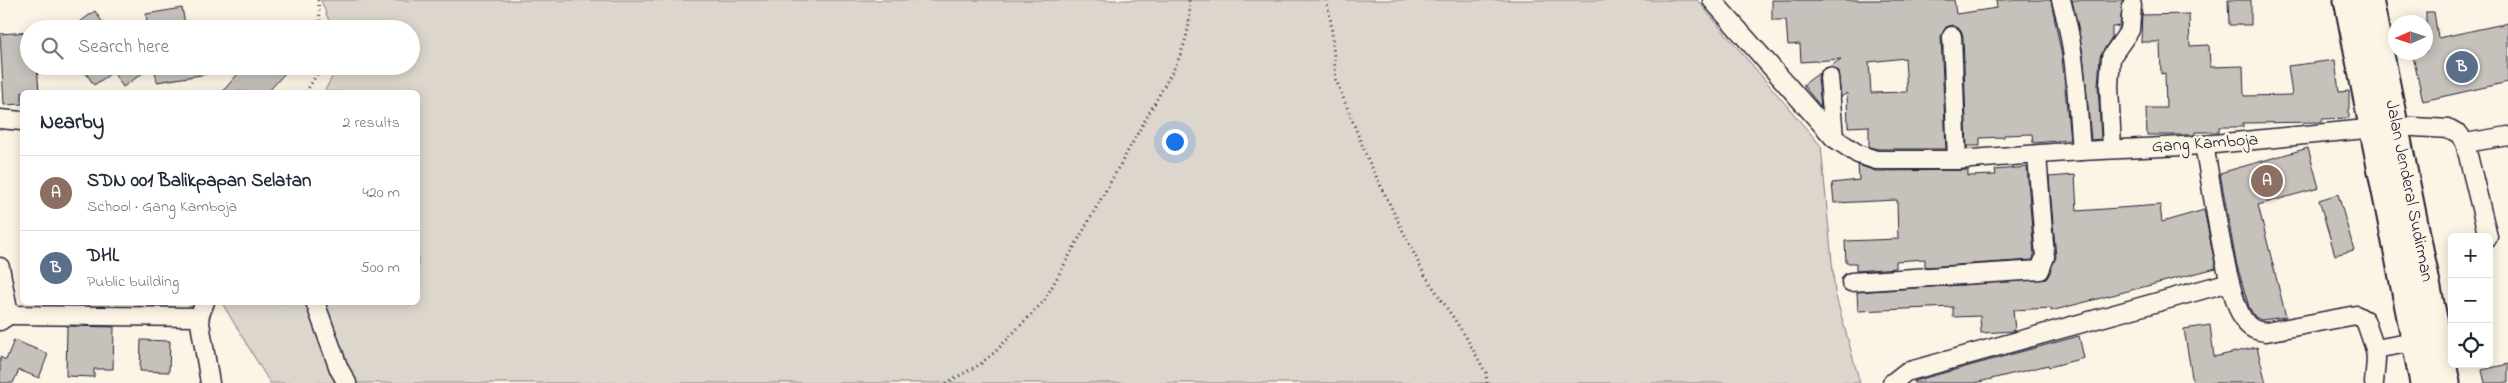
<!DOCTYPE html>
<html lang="en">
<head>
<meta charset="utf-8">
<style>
	body { margin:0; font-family:"Indie Flower",sans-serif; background:#f6f6f7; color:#1f2937 }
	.controls { position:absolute; right:15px; bottom:15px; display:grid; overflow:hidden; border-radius:8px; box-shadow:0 2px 12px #0003 }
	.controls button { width:45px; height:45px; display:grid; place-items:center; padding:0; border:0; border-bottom:1px solid #e0e1e3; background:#fff; color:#1f2937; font:25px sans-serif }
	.compass { position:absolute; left:2388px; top:15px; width:45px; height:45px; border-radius:50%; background:#fff; box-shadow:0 2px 12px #0003; rotate:267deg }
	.you { position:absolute; left:1174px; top:141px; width:18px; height:18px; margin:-12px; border:4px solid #fff; border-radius:50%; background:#1a73e8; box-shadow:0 0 0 8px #1a73e833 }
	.badge { display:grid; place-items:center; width:32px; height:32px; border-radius:50%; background:#c8321e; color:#fff; font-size:16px; font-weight:700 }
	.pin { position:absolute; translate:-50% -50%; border:2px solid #fff; box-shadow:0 1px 5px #0006 }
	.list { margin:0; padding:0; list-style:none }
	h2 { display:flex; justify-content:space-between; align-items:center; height:65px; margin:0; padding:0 20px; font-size:21px }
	h2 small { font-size:16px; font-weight:400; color:#747a83 }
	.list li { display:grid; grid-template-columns:32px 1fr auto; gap:15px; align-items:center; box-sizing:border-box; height:75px; padding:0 20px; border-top:1px solid #e0e1e3 }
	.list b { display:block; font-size:19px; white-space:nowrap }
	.list p { margin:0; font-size:16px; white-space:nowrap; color:#747a83 }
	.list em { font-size:16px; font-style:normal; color:#747a83 }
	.icon { flex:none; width:28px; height:28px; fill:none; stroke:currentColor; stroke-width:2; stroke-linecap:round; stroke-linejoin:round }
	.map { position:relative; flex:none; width:2508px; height:383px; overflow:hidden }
	.search { position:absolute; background:#fff; box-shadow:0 2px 12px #0003; left:20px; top:20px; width:400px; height:55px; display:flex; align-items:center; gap:12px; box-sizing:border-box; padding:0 18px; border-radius:28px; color:#747a83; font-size:19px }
	.panel { position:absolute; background:#fff; box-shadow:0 2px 12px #0003; left:20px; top:90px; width:400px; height:215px; border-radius:8px }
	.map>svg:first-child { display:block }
	.green { fill:#dcd6cc; stroke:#7f7c84 }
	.building { fill:#c6c1bb; stroke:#22223b; fill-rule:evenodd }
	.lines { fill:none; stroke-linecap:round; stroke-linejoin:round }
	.minor-casing { stroke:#22223b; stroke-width:21 }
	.highway-casing { stroke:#22223b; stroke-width:29 }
	.path { stroke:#22223b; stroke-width:3; stroke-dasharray:1 4; stroke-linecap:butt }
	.minor { stroke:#fcf5e5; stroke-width:18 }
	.highway { stroke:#fcf5e5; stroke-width:25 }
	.labels { text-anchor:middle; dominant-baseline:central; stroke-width:5; stroke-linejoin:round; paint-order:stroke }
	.street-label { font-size:18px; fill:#22223b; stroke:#fcf5e5 }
</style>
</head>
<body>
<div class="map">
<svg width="2508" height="383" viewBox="0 0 2508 383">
	<rect width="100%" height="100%" fill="#fcf5e5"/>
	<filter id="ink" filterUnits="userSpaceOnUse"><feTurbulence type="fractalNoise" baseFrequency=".02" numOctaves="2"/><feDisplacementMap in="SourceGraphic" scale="10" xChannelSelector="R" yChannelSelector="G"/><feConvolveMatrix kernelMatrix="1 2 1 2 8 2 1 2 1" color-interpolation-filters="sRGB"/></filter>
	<g filter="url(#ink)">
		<!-- green -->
		<path class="green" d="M321 0H1697L1821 146 1835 293 1860 383H270L222 303 418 302V92H324L338 66H411V29H332Z"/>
		<!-- building -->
		<g class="building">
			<path d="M1772 0H1954L1956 14 1997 8 1996 0H2051L2062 57 2070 140 2033 143 2032 134 2004 135V137L1980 138V146H1967V149L1963 36 1961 30 1952 25 1946 27 1941 36 1946 149H1878L1869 147V126L1848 127 1847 93 1841 97 1838 71 1829 67 1841 59 1801 62 1800 44 1788 45 1786 20H1772ZM1905 58 1907 92 1871 93 1869 62Z"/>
			<path d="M2072 0H2123L2120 26 2112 27V37L2100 56 2098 86 2101 139 2091 140 2083 54Z"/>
			<path d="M2228 0H2251V25H2229Z"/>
			<path d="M182 8 186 29H148L146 14Z"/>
			<path d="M95 11 107 29H70Z"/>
			<path d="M2142 12V15L2189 14 2190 46 2209 45 2210 67 2243 66 2244 96 2292 95 2288 66 2335 60 2339 92 2349 91V118L2322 119V122L2243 123V127H2219V132H2195V135H2147L2146 108H2166L2165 73 2161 74 2160 42H2141Z"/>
			<path d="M2426 12H2434L2438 38 2508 23V82L2423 101 2412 52H2426Z"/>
			<path d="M29 32V66H37L39 92H22V104L4 105 0 34Z"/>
			<path d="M81 66H153L123 87 113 72 94 85Z"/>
			<path d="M154 66H207V74L157 82Z"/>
			<path d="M245 66H278L285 73 268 92H222Z"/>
			<path d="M1819 73 1818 78 1821 107 1803 85Z"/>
			<path d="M2308 148 2319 188 2258 205 2286 317 2261 320 2255 317 2249 307 2236 262 2220 173Z"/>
			<path d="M1858 165 1876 171 1968 170V176L1996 175 1995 170 2027 167 2034 255 2033 260 1925 267V259L1896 261V268L1856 271V263H1846L1845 241 1898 239 1897 200 1834 203 1832 183 1859 180Z"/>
			<path d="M2075 175 2077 211 2160 205 2162 222 2204 210 2216 268 2051 311V308L2013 310 2015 331 1981 333 1980 316 1953 317V307L1858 311 1857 292 2046 279 2056 257 2049 177Z"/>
			<path d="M2338 194 2354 250 2335 255 2319 200Z"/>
			<path d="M2210 325 2214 357 2257 347 2266 383H2193L2184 329Z"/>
			<path d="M67 326 114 327 113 369H94V377L66 376Z"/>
			<path d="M2079 336 2084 358 2049 367 2048 365 1975 383H1914V381Z"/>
			<path d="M14 340 48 354 39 378 19 370 13 383H0V357L6 360Z"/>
			<path d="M141 340 170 341 169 372 140 371Z"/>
			<path d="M2508 364V383H2485L2482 370Z"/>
		</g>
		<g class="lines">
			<defs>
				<g id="minor">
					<path d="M1712 0 1834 138 1858 154 1876 160H1957L2081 151 2204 145 2396 126 2450 129 2459 134 2465 143 2488 237"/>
					<path d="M2061 0C2076 48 2077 101 2081 151"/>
					<path d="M1952 36 1957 160"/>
					<path d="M1829 77 1834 138"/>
					<path d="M0 119 22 121"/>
					<path d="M2465 143 2508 136"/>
					<path d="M2204 145C2211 180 2227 302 2246 323 2252 330 2258 331 2266 332L2356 315 2365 320 2375 349"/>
					<path d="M2112 149 2109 86 2111 57 2130 30 2132 5"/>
					<path d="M0 267 9 315 0 321"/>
					<path d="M1851 282 2040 270 2045 257 2037 155"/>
					<path d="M205 302 199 317 210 383"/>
					<path d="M315 302 339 369 347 383"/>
					<path d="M9 315 199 317"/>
					<path d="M1892 383 1906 372 2230 282"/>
					<path d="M2374 383 2376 360 2375 349 2414 342"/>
				</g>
				<g id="highway">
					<path d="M2347 0 2423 383"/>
					<path id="s1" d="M2370 0 2447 383"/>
				</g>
			</defs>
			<!-- minor casing -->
			<use href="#minor" class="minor-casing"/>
			<!-- highway casing -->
			<use href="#highway" class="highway-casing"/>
			<!-- path -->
			<g class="path">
				<path d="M318 0 321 29"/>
				<path d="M1326 0 1331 22 1336 80 1369 162 1423 272 1466 337 1486 373 1487 383"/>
				<path d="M306 92 322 66"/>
				<path d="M946 383 979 365 995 352 1044 301 1177 63C1186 41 1192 23 1189 0"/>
			</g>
			<!-- minor -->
			<use href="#minor" class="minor"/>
			<!-- highway -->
			<use href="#highway" class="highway"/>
		</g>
	</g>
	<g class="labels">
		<!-- street labels -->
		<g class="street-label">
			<text transform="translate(2205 144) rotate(-4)">Gang Kamboja</text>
			<text stroke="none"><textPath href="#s1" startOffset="195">Jalan Jenderal Sudirman</textPath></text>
		</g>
	</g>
</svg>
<div class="controls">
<button>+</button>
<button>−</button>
<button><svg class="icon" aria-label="locate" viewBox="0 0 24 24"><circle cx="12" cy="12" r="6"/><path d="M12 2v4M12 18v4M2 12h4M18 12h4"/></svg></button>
</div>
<svg class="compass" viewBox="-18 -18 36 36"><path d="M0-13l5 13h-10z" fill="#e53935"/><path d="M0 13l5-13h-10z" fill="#747a83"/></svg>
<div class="you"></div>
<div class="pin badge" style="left:2267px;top:181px;background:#8d6e63">A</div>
<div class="pin badge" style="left:2462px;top:67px;background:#5c6f8a">B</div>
<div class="search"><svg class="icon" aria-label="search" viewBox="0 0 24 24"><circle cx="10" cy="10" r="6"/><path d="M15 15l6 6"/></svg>Search here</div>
<section class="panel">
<h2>Nearby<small>2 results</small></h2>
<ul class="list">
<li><span class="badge" style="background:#8d6e63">A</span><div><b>SDN 001 Balikpapan Selatan</b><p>School · Gang Kamboja</p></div><em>420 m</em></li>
<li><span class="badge" style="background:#5c6f8a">B</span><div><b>DHL</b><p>Public building</p></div><em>500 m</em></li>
</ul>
</section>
</div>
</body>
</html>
